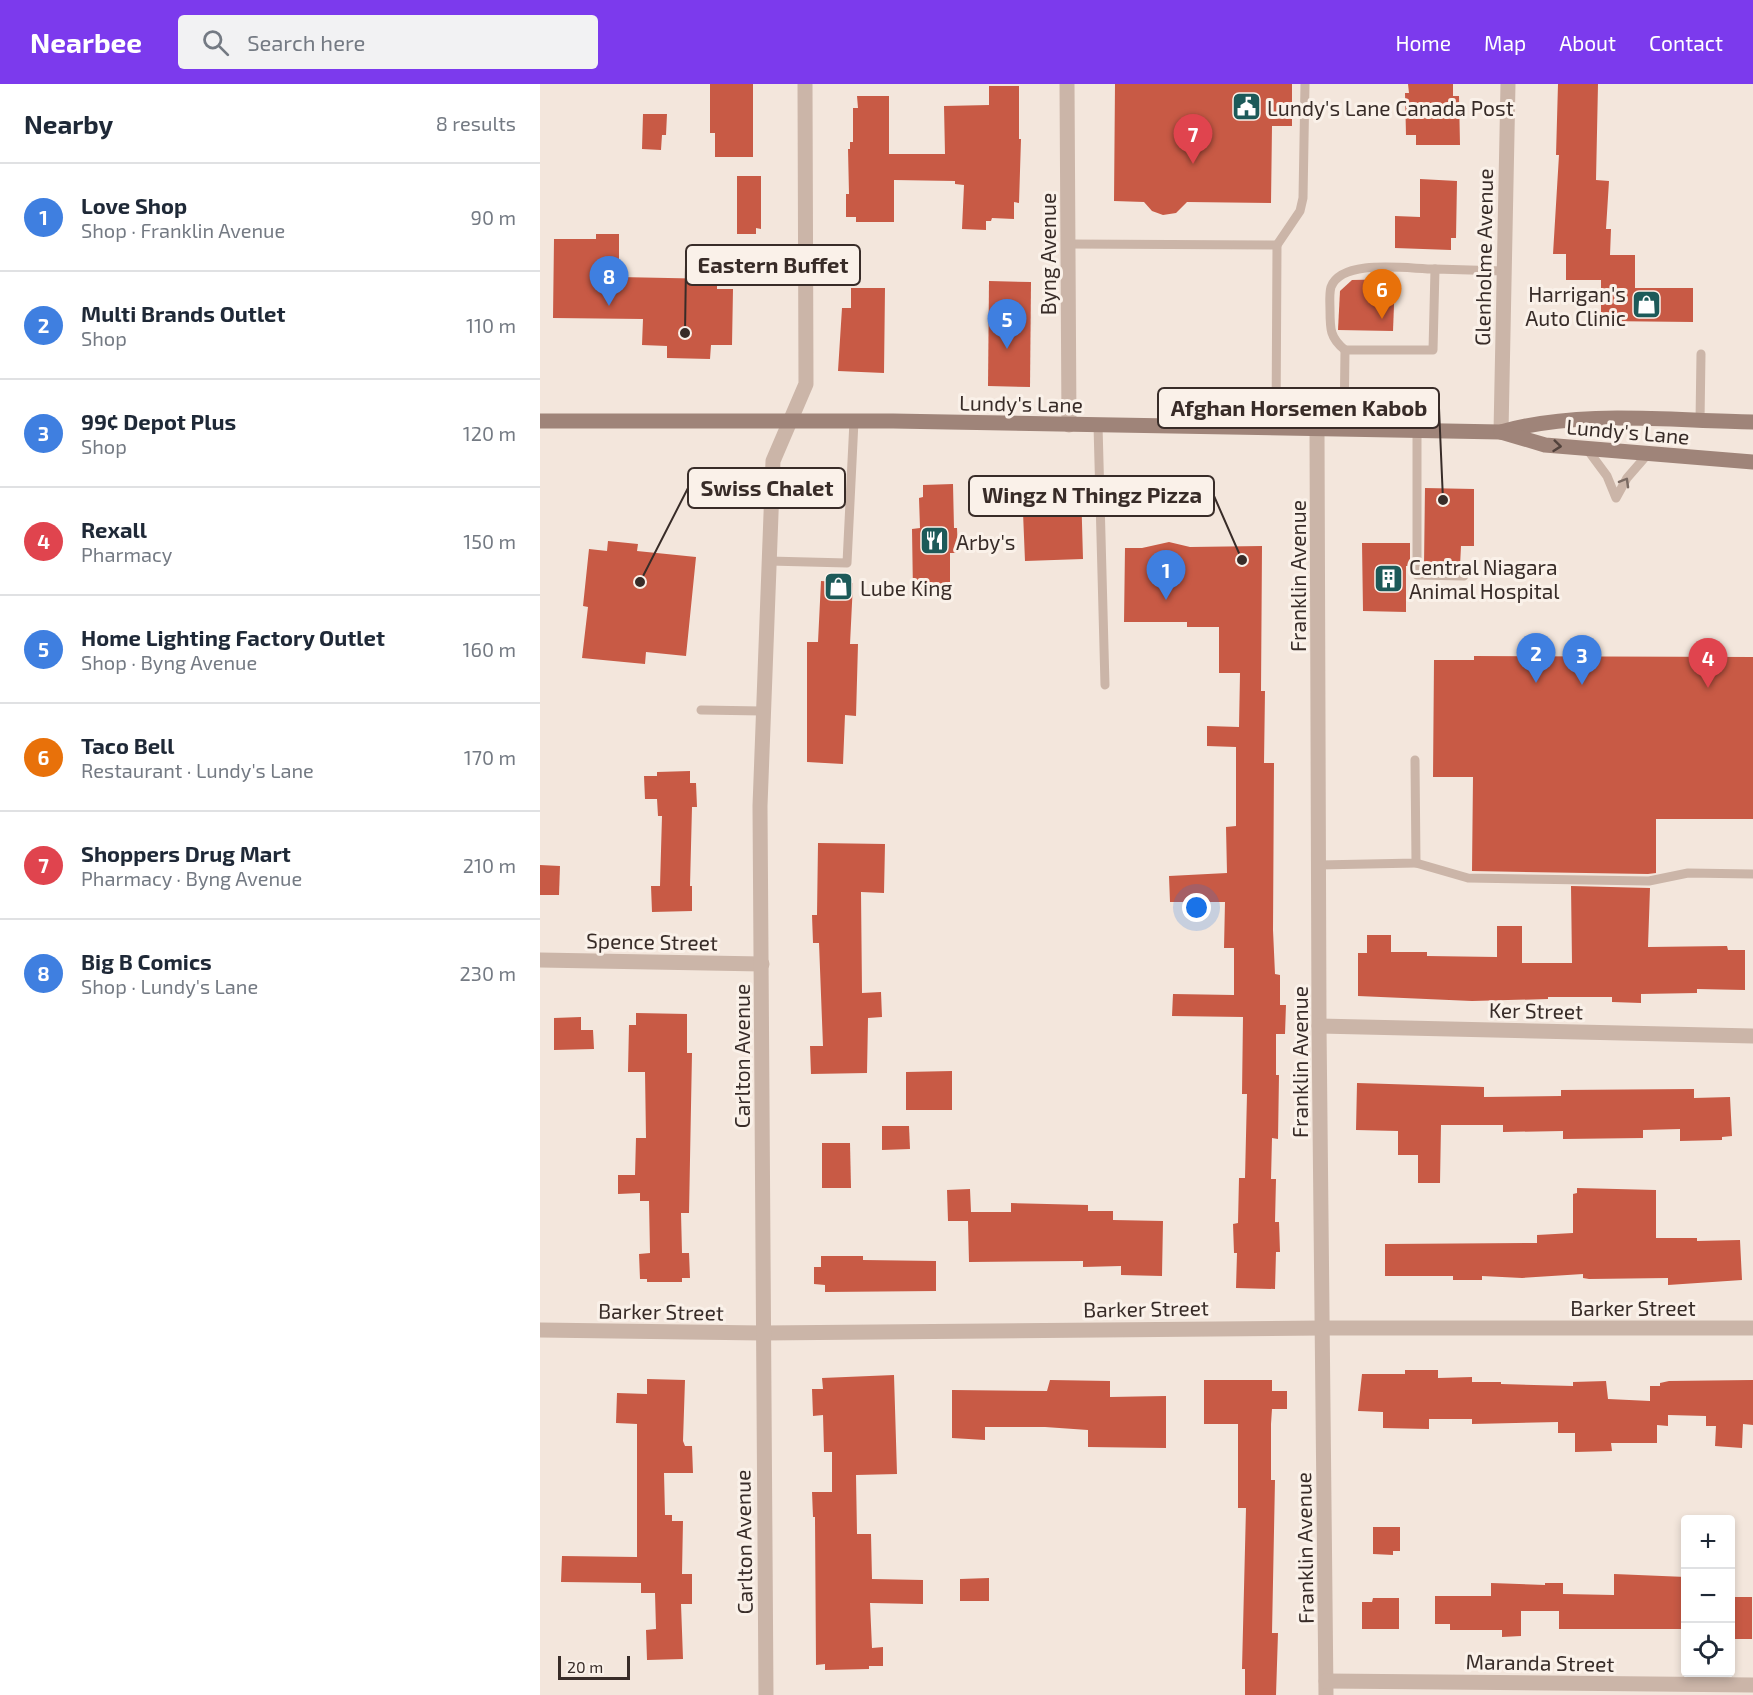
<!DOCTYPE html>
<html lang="en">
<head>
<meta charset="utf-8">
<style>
	body { margin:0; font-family:"Exo 2",sans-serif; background:#f2f2f3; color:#1f2937 }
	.controls { position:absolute; right:18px; bottom:18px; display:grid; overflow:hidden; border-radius:6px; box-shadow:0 3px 9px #0003 }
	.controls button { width:54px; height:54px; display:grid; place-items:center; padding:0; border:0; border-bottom:2px solid #e0e1e3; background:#fff; color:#1f2937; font:30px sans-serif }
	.scale { position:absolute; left:18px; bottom:15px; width:72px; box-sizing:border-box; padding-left:6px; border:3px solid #382c28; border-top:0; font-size:16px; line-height:21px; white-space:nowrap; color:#382c28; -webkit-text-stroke:4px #faf1e9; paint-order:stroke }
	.you { position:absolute; left:657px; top:824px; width:21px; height:21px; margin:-15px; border:4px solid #fff; border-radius:50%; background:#1a73e8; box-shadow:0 0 0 9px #1a73e833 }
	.badge { display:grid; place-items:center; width:39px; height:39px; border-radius:50%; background:#7c3aed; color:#fff; font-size:20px; font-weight:700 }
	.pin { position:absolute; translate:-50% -50px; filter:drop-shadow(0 2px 3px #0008) }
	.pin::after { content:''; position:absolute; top:32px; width:21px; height:18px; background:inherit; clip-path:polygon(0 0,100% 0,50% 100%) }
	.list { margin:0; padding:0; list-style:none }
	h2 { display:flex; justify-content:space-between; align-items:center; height:78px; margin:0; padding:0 24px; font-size:26px }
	h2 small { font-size:20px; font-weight:400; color:#747a83 }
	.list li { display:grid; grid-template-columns:39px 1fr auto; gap:18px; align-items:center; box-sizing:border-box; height:108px; padding:0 24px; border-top:2px solid #e0e1e3 }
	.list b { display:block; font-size:22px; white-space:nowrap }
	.list p { margin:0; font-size:20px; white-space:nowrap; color:#747a83 }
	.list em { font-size:20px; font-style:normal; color:#747a83 }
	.icon { flex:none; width:33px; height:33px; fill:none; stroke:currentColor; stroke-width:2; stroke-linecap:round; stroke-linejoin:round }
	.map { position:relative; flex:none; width:1213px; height:1611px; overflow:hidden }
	header { display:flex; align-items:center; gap:36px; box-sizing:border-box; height:84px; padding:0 30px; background:#7c3aed; color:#fff }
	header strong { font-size:28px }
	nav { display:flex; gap:33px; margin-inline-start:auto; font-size:21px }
	.search { width:420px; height:54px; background:#f2f2f3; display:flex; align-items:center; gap:15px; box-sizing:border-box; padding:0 21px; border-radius:6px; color:#747a83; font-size:22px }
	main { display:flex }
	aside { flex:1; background:#fff }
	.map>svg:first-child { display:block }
	.building { fill:#c85a45 }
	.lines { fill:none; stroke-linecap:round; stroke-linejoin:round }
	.service { stroke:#cbb5a8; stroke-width:9 }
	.minor { stroke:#cbb5a8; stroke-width:15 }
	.secondary { stroke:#9f8479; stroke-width:15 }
	.oneway { stroke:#52423c }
	.oneway2 { stroke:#7a6a62 }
	.labels { text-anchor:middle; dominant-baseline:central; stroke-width:6; stroke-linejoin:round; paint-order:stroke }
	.poi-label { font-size:21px; fill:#382c28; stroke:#faf1e9; text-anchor:start }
	.street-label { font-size:21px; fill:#382c28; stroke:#faf1e9 }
	.leader { fill:none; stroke:#382c28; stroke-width:2 }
	.callout-dot { fill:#382c28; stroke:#faf1e9; stroke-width:2 }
	.callout { fill:#faf1e9; stroke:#382c28; stroke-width:2 }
	.callout-label { font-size:22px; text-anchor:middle; font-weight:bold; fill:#382c28 }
</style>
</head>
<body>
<header>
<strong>Nearbee</strong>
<div class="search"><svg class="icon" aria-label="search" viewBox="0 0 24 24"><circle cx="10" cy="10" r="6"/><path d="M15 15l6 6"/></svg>Search here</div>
<nav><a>Home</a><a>Map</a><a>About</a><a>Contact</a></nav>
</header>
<main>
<aside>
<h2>Nearby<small>8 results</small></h2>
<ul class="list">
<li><span class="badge" style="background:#3f7fe0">1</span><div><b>Love Shop</b><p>Shop · Franklin Avenue</p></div><em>90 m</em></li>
<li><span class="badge" style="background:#3f7fe0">2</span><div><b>Multi Brands Outlet</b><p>Shop</p></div><em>110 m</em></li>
<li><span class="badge" style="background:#3f7fe0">3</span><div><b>99¢ Depot Plus</b><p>Shop</p></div><em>120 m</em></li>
<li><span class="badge" style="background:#e0444e">4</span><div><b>Rexall</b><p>Pharmacy</p></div><em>150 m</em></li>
<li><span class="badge" style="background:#3f7fe0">5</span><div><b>Home Lighting Factory Outlet</b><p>Shop · Byng Avenue</p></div><em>160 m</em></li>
<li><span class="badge" style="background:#e8710a">6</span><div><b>Taco Bell</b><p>Restaurant · Lundy's Lane</p></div><em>170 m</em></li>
<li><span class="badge" style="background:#e0444e">7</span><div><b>Shoppers Drug Mart</b><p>Pharmacy · Byng Avenue</p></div><em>210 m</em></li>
<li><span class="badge" style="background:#3f7fe0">8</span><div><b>Big B Comics</b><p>Shop · Lundy's Lane</p></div><em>230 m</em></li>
</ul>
</aside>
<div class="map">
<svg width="1213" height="1611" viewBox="0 0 1213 1611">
	<rect width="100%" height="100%" fill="#f3e6dc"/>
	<!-- building -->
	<g class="building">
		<path d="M170 0H213V73H175V49H170Z"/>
		<path d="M575 0H752V42H732L731 119 647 118 636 129 623 131 612 127 604 118 574 117Z"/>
		<path d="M868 0H913V12H919L920 61H876V51H866L865 9H869Z"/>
		<path d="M1018 0H1058L1056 96 1069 97 1066 145H1071L1070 171H1095V204H1153V238L1061 237V196H1026V170H1013L1019 71H1016Z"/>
		<path d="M449 2H479V55H481L479 119 474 118V135L452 134 451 137H446V146L422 145 424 101 415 100V97L354 96V138H316V133H306V110H309L308 65H310V58H313V24H318L317 12H349V70H405L404 22 449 21Z"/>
		<path d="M103 30H127L126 51H122L121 66 102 65Z"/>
		<path d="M197 92H221V145L216 144V150H197Z"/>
		<path d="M880 95 917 97 916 154H911V166L855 164V132L880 133Z"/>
		<path d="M56 150H79V193L177 195V205H193L192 261H171L170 275 127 274V262L102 261 103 235 13 234 14 155H56Z"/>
		<path d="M855 195 853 247 798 246 800 207 812 196Z"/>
		<path d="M449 197 491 198 490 303 448 302Z"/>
		<path d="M311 204H345L344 289 298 287 302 224H311Z"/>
		<path d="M524 397V404H541L543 475 485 477 482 404H502L501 398Z"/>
		<path d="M413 400 414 444H417L418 469H410V509H373L372 445 380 444 379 414 383 413V401Z"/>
		<path d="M885 404 934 405V462H921L920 482H884Z"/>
		<path d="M68 457 98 460 97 467 156 473 146 572 106 568 105 580 42 574 48 523 43 522 49 465 67 467Z"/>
		<path d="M629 458 650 463 722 462 721 607H725L724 679H734L733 846 735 890 740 891V921H746L745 950H736V991H739L738 1055 732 1054 731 1095H736L735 1138H739L740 1168H736L735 1205 696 1204 697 1169H694L693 1140 698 1139 699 1094H705L707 1010H702L703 933 632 932 633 910 694 911V864H684L685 818H630L629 792 687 789 686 743 696 742V663L667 662V642L699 643 700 589H679V543H647V538H584L585 464H602Z"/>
		<path d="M822 459H870V482H866V528L823 527Z"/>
		<path d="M281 497 313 499 310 560H318L316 632 305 631 303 680 267 678V558H278Z"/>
		<path d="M934 572 1213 573V735H1116V789L1108 790 932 787 933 693H893L894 576H934Z"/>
		<path d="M150 687V699H156L157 723H152L150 802H152V827L112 828 111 802H120L122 732H118L117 715H105L104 692H117V688Z"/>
		<path d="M278 759 345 760 344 809 321 808 322 909 341 908 342 933 328 934 327 989 271 990 270 962H283L279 859H273L272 831H277Z"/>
		<path d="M0 781 20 782 19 811H0Z"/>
		<path d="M1031 802 1110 804 1108 863 1187 862 1188 866H1205V906L1157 905V909L1101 910V919L1072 918V913H1008V915L932 917 818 912V869H827V851H851V868H887V872L957 873V842H982V879H1032Z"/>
		<path d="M96 929 147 930V969H152L149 1129H141L142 1169H149L150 1194H142V1198H107V1195H100L99 1170 110 1169 109 1117H100V1109L78 1110V1091H95L96 1054H106L105 988H88L89 941H96Z"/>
		<path d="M41 933V946H53L54 965 14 966V934Z"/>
		<path d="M412 987V1026H366V988Z"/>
		<path d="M817 999 944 1003V1013L1021 1012V1006L1154 1005V1014L1190 1013 1192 1052 1182 1053V1056L1140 1057V1045L1103 1046V1054L1023 1055V1047L963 1048V1041H901L900 1099H878V1071H858V1047L816 1046Z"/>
		<path d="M342 1042H369L370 1065 342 1066Z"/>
		<path d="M282 1059H310L311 1104H282Z"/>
		<path d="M1037 1104 1116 1106V1154H1157V1157L1200 1156 1202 1196 1128 1201V1194L1049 1195 1043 1194V1190L982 1194 942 1192V1196H913V1192H845V1160L997 1159V1151L1033 1149V1110L1037 1109Z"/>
		<path d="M430 1105 431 1128H471V1119L548 1121V1127H573V1136L623 1137 622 1192 581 1191V1182L543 1183V1177L429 1178 428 1137H408L407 1106Z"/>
		<path d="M281 1172H323V1176L396 1177V1207L285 1208V1201L274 1200V1183H281Z"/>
		<path d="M865 1286H898V1294L932 1293V1298H961V1300L1033 1302V1298L1066 1297 1068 1315 1110 1317V1302H1120V1299L1129 1297 1213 1296V1341L1203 1340 1202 1364 1175 1362 1176 1342H1166V1332L1128 1331V1342L1117 1341V1359H1071L1072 1367 1035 1368V1349H1018V1338L932 1340V1335H889V1345L843 1344V1328L818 1327 822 1290H865Z"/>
		<path d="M354 1291 357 1390 316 1391 317 1450H331L332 1495 383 1496V1520L330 1519 332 1564 343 1563V1582H329V1585L285 1586V1580L276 1581 275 1433H273L272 1408H292V1368H284L283 1331 273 1332 272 1305H283L282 1294Z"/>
		<path d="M107 1295 145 1296 143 1357 145 1362H152L153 1389H124L125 1431H132V1437H143L142 1490H152V1520H141L143 1575 107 1576 106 1546 116 1545 115 1509H101V1499L21 1498 22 1472 97 1473V1340L76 1339 77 1309 107 1310Z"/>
		<path d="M510 1296 570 1297V1313L626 1312V1364L548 1363V1346L505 1343H445V1356L412 1354V1306L507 1307Z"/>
		<path d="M664 1296H732V1307H747V1325H732L731 1340V1396H735L732 1549H738L736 1611H705V1585H702L706 1424H698V1340H664Z"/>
		<path d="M833 1443H860V1467H853V1471L833 1470Z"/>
		<path d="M1074 1490 1146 1493V1545H1019V1527H981V1552L962 1553V1546H910V1540H895V1512H951V1499L1005 1501V1499H1023V1510L1074 1511Z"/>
		<path d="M449 1494V1517H420V1495Z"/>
		<rect x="1191" y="1513" width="21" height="42"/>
		<path d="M833 1514H859V1545H822V1518H832Z"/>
	</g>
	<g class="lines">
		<!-- service -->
		<g class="service">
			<path d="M528 160 737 161 736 344"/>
			<path d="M737 161 760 127 763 114 765 0"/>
			<path d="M805 266C790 254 790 245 790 226 790 219 789 210 791 203 802 174 868 185 895 185"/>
			<path d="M1160 337 1161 270"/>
			<path d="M558 341 565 601"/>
			<path d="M804 345 805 266H893L895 185 964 187"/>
			<path d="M877 346V491L924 492"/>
			<path d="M1047 365 1067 392 1076 414 1087 394 1107 371"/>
			<path d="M229 477 307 479 314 337"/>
			<path d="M161 626 222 627"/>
			<path d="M876 779 928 794 1109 797 1148 789 1213 790"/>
			<path d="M779 781 876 779 875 676"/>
		</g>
		<!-- minor -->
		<g class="minor">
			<path d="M527 0 529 341"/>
			<path d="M777 345 779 942 786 1611"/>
			<path d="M961 348 968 0"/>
			<path d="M0 876 222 880"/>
			<path d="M779 942 1213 952"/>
			<path d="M0 1246 222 1249 782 1244H1213"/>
			<path d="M786 1597 1213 1601"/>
			<path d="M226 1611 220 722 233 377 266 300 265 0"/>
		</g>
		<!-- secondary -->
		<g class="secondary">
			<path d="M0 337H353L961 348C1041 325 1130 337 1213 338"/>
			<path d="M961 348 1005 361 1213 378"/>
		</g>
	</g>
	<!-- one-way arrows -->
	<defs><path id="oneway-chevron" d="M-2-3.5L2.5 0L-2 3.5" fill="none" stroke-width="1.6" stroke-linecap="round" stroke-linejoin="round" transform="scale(1.5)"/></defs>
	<use class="oneway" href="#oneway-chevron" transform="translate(1017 362) rotate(6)"/>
	<use class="oneway2" href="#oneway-chevron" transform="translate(1085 398) rotate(-60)"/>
	<!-- icons -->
	<defs>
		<symbol id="civic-square" viewBox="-11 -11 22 22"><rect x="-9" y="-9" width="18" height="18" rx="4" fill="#1d5a59" stroke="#faf1e9"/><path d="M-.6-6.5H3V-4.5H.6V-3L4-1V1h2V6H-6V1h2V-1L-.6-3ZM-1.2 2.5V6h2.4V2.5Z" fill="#fff"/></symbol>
		<symbol id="shop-square" viewBox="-11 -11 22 22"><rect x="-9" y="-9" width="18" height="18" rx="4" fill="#1d5a59" stroke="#faf1e9"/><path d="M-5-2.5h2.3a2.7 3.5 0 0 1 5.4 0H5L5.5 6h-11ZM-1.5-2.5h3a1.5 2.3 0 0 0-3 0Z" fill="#fff"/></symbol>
		<symbol id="restaurant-square" viewBox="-11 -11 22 22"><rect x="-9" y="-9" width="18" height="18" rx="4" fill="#1d5a59" stroke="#faf1e9"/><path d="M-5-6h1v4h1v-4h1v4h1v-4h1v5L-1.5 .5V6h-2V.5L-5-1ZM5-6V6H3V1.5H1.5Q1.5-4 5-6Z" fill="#fff"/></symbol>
		<symbol id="building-square" viewBox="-11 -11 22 22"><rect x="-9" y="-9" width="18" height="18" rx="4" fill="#1d5a59" stroke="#faf1e9"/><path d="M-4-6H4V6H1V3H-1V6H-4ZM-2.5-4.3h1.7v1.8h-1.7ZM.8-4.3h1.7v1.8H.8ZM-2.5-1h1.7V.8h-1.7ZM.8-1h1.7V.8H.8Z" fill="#fff"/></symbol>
	</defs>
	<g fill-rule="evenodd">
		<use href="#civic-square" x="690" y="6" width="33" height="33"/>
		<use href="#shop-square" x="1090" y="204" width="33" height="33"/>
		<use href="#restaurant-square" x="378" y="440" width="33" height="33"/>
		<use href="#building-square" x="832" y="478" width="33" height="33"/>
		<use href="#shop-square" x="282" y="486" width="33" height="33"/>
	</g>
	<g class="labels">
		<!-- poi labels -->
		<g class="poi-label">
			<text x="727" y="23">Lundy's Lane Canada Post</text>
			<text x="1086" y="209" text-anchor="end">Harrigan's<tspan x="1086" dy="24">Auto Clinic</tspan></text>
			<text x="416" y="457">Arby's</text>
			<text x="869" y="482">Central Niagara<tspan x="869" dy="24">Animal Hospital</tspan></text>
			<text x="320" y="503">Lube King</text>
		</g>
		<!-- street labels -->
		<g class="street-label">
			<text transform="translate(507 170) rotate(-90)">Byng Avenue</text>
			<text transform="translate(943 173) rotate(-89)">Glenholme Avenue</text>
			<text transform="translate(481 319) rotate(1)">Lundy's Lane</text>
			<text transform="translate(1088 347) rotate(5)">Lundy's Lane</text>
			<text transform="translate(757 492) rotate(-90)">Franklin Avenue</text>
			<text transform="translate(112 857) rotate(1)">Spence Street</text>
			<text transform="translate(996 926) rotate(1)">Ker Street</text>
			<text transform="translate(201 972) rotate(-90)">Carlton Avenue</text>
			<text transform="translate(759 978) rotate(-90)">Franklin Avenue</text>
			<text x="1093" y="1223">Barker Street</text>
			<text transform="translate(606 1224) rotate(-1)">Barker Street</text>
			<text transform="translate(121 1227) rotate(1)">Barker Street</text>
			<text transform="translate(203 1458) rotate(-91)">Carlton Avenue</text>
			<text transform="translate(764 1464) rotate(-91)">Franklin Avenue</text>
			<text transform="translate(1000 1578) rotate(1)">Maranda Street</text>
		</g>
	</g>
	<!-- callouts -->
	<path class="leader" d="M145 249L146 181M903 416L899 324M100 498L148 404M702 476L674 412"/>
	<g class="callout-dot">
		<circle cx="145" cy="249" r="6"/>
		<circle cx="903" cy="416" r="6"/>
		<circle cx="100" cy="498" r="6"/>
		<circle cx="702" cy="476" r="6"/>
	</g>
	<g class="callout">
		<rect x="146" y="161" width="174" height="40" rx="6"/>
		<rect x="618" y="304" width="281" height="40" rx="6"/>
		<rect x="148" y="384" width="157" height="40" rx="6"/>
		<rect x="429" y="392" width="245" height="40" rx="6"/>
	</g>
	<g class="callout-label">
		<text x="233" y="189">Eastern Buffet</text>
		<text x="759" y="332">Afghan Horsemen Kabob</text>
		<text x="227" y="412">Swiss Chalet</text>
		<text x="552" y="419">Wingz N Thingz Pizza</text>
	</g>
</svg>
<div class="controls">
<button>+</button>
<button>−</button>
<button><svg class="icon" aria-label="locate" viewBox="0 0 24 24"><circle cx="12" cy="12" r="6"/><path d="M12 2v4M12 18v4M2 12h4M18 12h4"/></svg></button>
</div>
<div class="scale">20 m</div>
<div class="you"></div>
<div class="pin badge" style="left:626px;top:516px;background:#3f7fe0">1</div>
<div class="pin badge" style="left:996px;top:599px;background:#3f7fe0">2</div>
<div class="pin badge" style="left:1042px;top:601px;background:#3f7fe0">3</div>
<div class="pin badge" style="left:1168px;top:604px;background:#e0444e">4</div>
<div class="pin badge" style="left:467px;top:265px;background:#3f7fe0">5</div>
<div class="pin badge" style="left:842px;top:235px;background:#e8710a">6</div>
<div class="pin badge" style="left:653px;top:80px;background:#e0444e">7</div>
<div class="pin badge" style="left:69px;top:222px;background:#3f7fe0">8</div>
</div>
</main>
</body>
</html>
